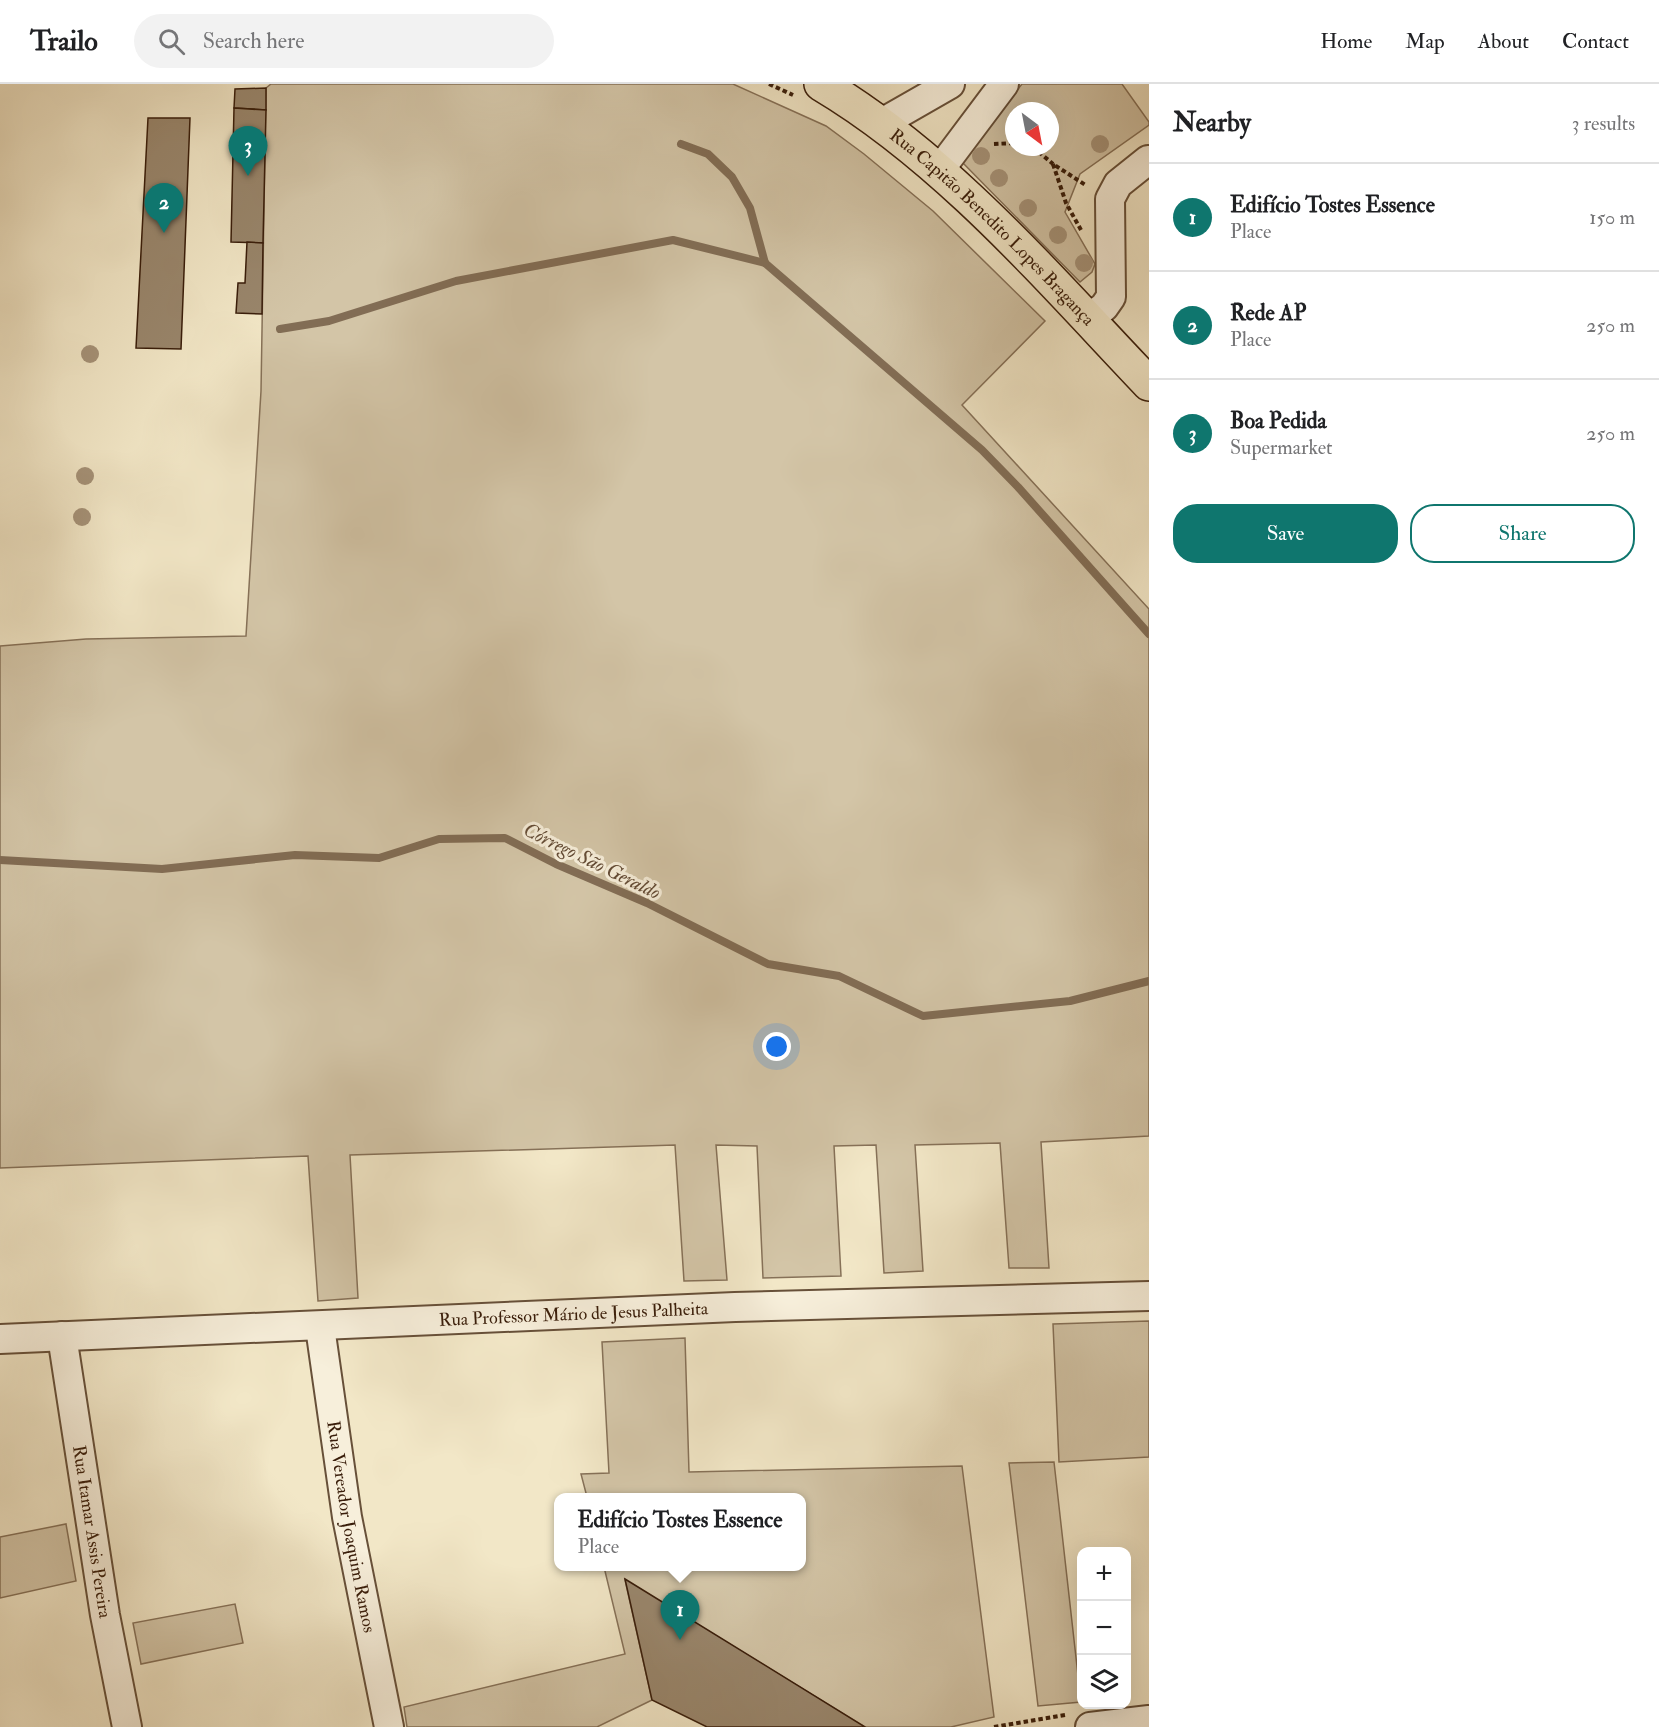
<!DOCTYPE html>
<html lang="en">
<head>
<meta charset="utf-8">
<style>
	body { margin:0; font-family:"IM FELL Double Pica",serif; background:#f2f2f2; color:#202124 }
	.controls { position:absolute; right:18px; bottom:18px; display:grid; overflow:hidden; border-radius:12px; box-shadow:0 6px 24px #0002 }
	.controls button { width:54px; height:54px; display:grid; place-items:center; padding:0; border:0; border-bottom:2px solid #e0e0e0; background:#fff; color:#202124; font:30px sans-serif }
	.compass { position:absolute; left:1005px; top:18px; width:54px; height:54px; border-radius:50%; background:#fff; box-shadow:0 6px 24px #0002; rotate:148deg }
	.you { position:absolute; left:777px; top:963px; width:21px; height:21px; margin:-15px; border:4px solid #fff; border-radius:50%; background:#1a73e8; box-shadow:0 0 0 9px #1a73e833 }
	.badge { display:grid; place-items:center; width:39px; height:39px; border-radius:50%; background:#0f766e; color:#fff; font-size:20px; font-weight:700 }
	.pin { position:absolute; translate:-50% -50px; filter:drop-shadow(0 2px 3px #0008) }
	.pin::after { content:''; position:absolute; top:32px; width:21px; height:18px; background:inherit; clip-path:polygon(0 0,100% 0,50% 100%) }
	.popup { position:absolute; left:554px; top:1409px; width:252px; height:78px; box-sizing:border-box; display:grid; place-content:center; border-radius:12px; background:#fff; filter:drop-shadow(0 2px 4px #0005); font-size:20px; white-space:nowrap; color:#757577 }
	.popup b { font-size:22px; color:#202124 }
	.popup::after { content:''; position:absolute; left:50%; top:100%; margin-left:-12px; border:12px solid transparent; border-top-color:#fff }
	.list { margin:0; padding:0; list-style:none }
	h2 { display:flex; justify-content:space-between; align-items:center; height:78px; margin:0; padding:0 24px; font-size:26px }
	h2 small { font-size:20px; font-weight:400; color:#757577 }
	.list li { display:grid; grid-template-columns:39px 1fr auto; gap:18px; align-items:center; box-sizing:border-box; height:108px; padding:0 24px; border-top:2px solid #e0e0e0 }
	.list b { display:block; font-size:22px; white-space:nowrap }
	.list p { margin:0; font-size:20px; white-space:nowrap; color:#757577 }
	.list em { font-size:20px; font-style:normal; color:#757577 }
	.actions { display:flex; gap:12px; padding:18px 24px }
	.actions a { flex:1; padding:14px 0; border:2px solid #0f766e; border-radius:24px; text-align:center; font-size:21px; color:#0f766e }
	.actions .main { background:#0f766e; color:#fff }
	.icon { flex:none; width:33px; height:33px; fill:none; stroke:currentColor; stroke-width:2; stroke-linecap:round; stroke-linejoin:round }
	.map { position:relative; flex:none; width:1149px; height:1643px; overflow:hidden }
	header { display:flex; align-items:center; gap:36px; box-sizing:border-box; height:84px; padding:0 30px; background:#fff; border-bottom:2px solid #e0e0e0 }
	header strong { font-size:28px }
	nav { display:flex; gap:33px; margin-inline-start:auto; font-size:21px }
	.search { width:420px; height:54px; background:#f2f2f2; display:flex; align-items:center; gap:15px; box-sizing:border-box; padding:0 21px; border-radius:33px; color:#757577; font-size:22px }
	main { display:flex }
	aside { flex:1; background:#fff }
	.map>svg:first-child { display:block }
	.green { fill:#d3c5a7; stroke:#867158; stroke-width:1.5; fill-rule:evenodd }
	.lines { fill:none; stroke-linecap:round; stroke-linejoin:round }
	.stream { stroke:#826d55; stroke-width:8 }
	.building { fill:#99866c; stroke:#391d0a; stroke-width:1.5 }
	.minor-casing { stroke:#675039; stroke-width:32 }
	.major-casing { stroke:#391d0a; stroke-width:36 }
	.path { stroke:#391d0a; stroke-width:4; stroke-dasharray:4.5 3; stroke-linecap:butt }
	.minor { stroke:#f7efdb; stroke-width:28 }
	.major { stroke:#f2e7c7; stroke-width:33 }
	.tree { fill:#a69379 }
	.labels { text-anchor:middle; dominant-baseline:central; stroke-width:6; stroke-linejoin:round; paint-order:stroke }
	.street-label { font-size:18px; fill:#391d0a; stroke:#f7efdb }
	.water-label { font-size:20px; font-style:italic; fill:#644c36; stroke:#f7efdb }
</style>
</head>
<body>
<header>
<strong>Trailo</strong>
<div class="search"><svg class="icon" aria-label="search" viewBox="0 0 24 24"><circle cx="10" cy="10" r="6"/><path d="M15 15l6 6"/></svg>Search here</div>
<nav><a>Home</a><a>Map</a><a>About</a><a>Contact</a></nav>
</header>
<main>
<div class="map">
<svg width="1149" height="1643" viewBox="0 0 1149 1643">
	<rect width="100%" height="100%" fill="#f2e7c7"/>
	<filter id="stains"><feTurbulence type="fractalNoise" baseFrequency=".00333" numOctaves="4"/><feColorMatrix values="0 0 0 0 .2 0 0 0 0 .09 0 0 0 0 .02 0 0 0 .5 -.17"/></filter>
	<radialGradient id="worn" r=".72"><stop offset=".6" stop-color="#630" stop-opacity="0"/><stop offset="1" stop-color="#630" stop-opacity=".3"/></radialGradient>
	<!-- green -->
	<g class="green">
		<path d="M271 0H733L826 42 864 70 933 127 1045 237 962 321 1149 525V1052L1041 1058 1049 1184H1009L1000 1059 915 1061 923 1187 884 1189 876 1061 834 1062 841 1192 763 1194 757 1062 716 1061 727 1196 684 1197 675 1061 350 1071 358 1214 318 1217 308 1072 0 1084V562L86 555 246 552 261 307 266 4Z"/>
		<path d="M1022 0H1122L1149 38V41L1080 90 1065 128 1095 180 1092 188 1080 198 961 77ZM1014 27H1050V63H1014Z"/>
		<path d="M1149 1237V1373L1059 1378 1053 1240Z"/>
		<path d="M685 1254 689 1388 962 1382 994 1633 951 1643H865L625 1496 652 1616 597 1643H407L404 1623 625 1570 604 1483 801 1482V1414L587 1413 581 1390 609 1389 602 1258Z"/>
		<path d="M1054 1378 1081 1618 1038 1622 1009 1379Z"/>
		<path d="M66 1440 76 1497 0 1514V1453Z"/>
		<path d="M235 1520 243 1559 141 1580 133 1539Z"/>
	</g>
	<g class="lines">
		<!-- stream -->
		<g class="stream">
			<path d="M681 60 708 70 732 93 750 124 765 179 982 366 1018 403 1149 550"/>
			<path d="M280 245 329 237 456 197 673 156 765 179"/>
			<path d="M0 776 162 785 295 771 379 774 439 755 505 754 556 780 647 819 768 880 839 892 923 932 1070 917 1149 897"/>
		</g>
	</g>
	<!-- building -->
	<g class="building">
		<path d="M266 4V26L234 24 235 5Z"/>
		<path d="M234 24 266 26 263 159 231 158Z"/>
		<path d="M148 34H190L181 265 136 264Z"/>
		<path d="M247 158 263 159 262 230 236 229 238 199H245Z"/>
		<path d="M625 1495 865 1643H707L652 1616Z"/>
	</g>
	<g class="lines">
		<defs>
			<g id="minor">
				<path d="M882 39 950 0"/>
				<path d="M938 88 1004 0"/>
				<path d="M1087 235 1104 223 1111 213 1110 115 1118 100 1148 76"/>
				<path id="s1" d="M320 1243 347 1433 389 1643"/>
				<path id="s2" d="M62 1252 105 1531 127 1643"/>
				<path id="s3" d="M0 1255 735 1223 1149 1212"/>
				<path d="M1090 1643 1149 1636"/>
			</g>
			<g id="major">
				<path id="s4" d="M821 0C947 75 1048 194 1149 300"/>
			</g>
		</defs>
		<!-- minor casing -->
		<use href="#minor" class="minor-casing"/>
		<!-- major casing -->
		<use href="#major" class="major-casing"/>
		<!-- path -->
		<g class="path">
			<path d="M769 0 793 11"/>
			<path d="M994 60 1014 59"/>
			<path d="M1033 63 1053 80"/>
			<path d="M1081 146 1066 119 1053 80 1087 102"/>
			<path d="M994 1643 1065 1631"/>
		</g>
		<!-- minor -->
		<use href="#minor" class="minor"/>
		<!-- major -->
		<use href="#major" class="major"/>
	</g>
	<!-- trees -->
	<g class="tree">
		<circle cx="1100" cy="60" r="9"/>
		<circle cx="981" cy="72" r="9"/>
		<circle cx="999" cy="94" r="9"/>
		<circle cx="1028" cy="124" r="9"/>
		<circle cx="1058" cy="151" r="9"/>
		<circle cx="1084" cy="179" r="9"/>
		<circle cx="90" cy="270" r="9"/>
		<circle cx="85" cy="392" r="9"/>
		<circle cx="82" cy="433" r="9"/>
	</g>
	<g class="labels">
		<!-- street labels -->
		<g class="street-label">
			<text stroke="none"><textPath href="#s4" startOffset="224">Rua Capitão Benedito Lopes Bragança</textPath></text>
			<text stroke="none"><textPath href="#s3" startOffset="574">Rua Professor Mário de Jesus Palheita</textPath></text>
			<text stroke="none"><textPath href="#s1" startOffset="202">Rua Vereador Joaquim Ramos</textPath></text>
			<text stroke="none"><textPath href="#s2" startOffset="198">Rua Itamar Assis Pereira</textPath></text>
		</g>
		<!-- water labels -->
		<g class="water-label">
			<text transform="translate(592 777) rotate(26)">Córrego São Geraldo</text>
		</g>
	</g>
	<rect width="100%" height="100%" filter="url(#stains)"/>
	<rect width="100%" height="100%" fill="url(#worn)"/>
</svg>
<div class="controls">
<button>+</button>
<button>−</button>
<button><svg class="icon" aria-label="layers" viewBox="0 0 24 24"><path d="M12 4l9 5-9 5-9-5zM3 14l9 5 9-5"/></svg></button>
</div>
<svg class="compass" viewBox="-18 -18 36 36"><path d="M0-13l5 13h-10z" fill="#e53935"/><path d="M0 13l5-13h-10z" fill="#757577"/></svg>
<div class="you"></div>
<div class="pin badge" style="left:680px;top:1556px">1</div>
<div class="popup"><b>Edifício Tostes Essence</b>Place</div>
<div class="pin badge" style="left:164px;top:149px">2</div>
<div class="pin badge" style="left:248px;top:92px">3</div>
</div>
<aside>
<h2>Nearby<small>3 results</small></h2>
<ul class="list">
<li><span class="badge">1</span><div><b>Edifício Tostes Essence</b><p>Place</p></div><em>150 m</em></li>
<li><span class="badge">2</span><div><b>Rede AP</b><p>Place</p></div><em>250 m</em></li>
<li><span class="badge">3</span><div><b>Boa Pedida</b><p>Supermarket</p></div><em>250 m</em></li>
</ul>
<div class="actions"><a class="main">Save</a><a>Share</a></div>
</aside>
</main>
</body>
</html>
